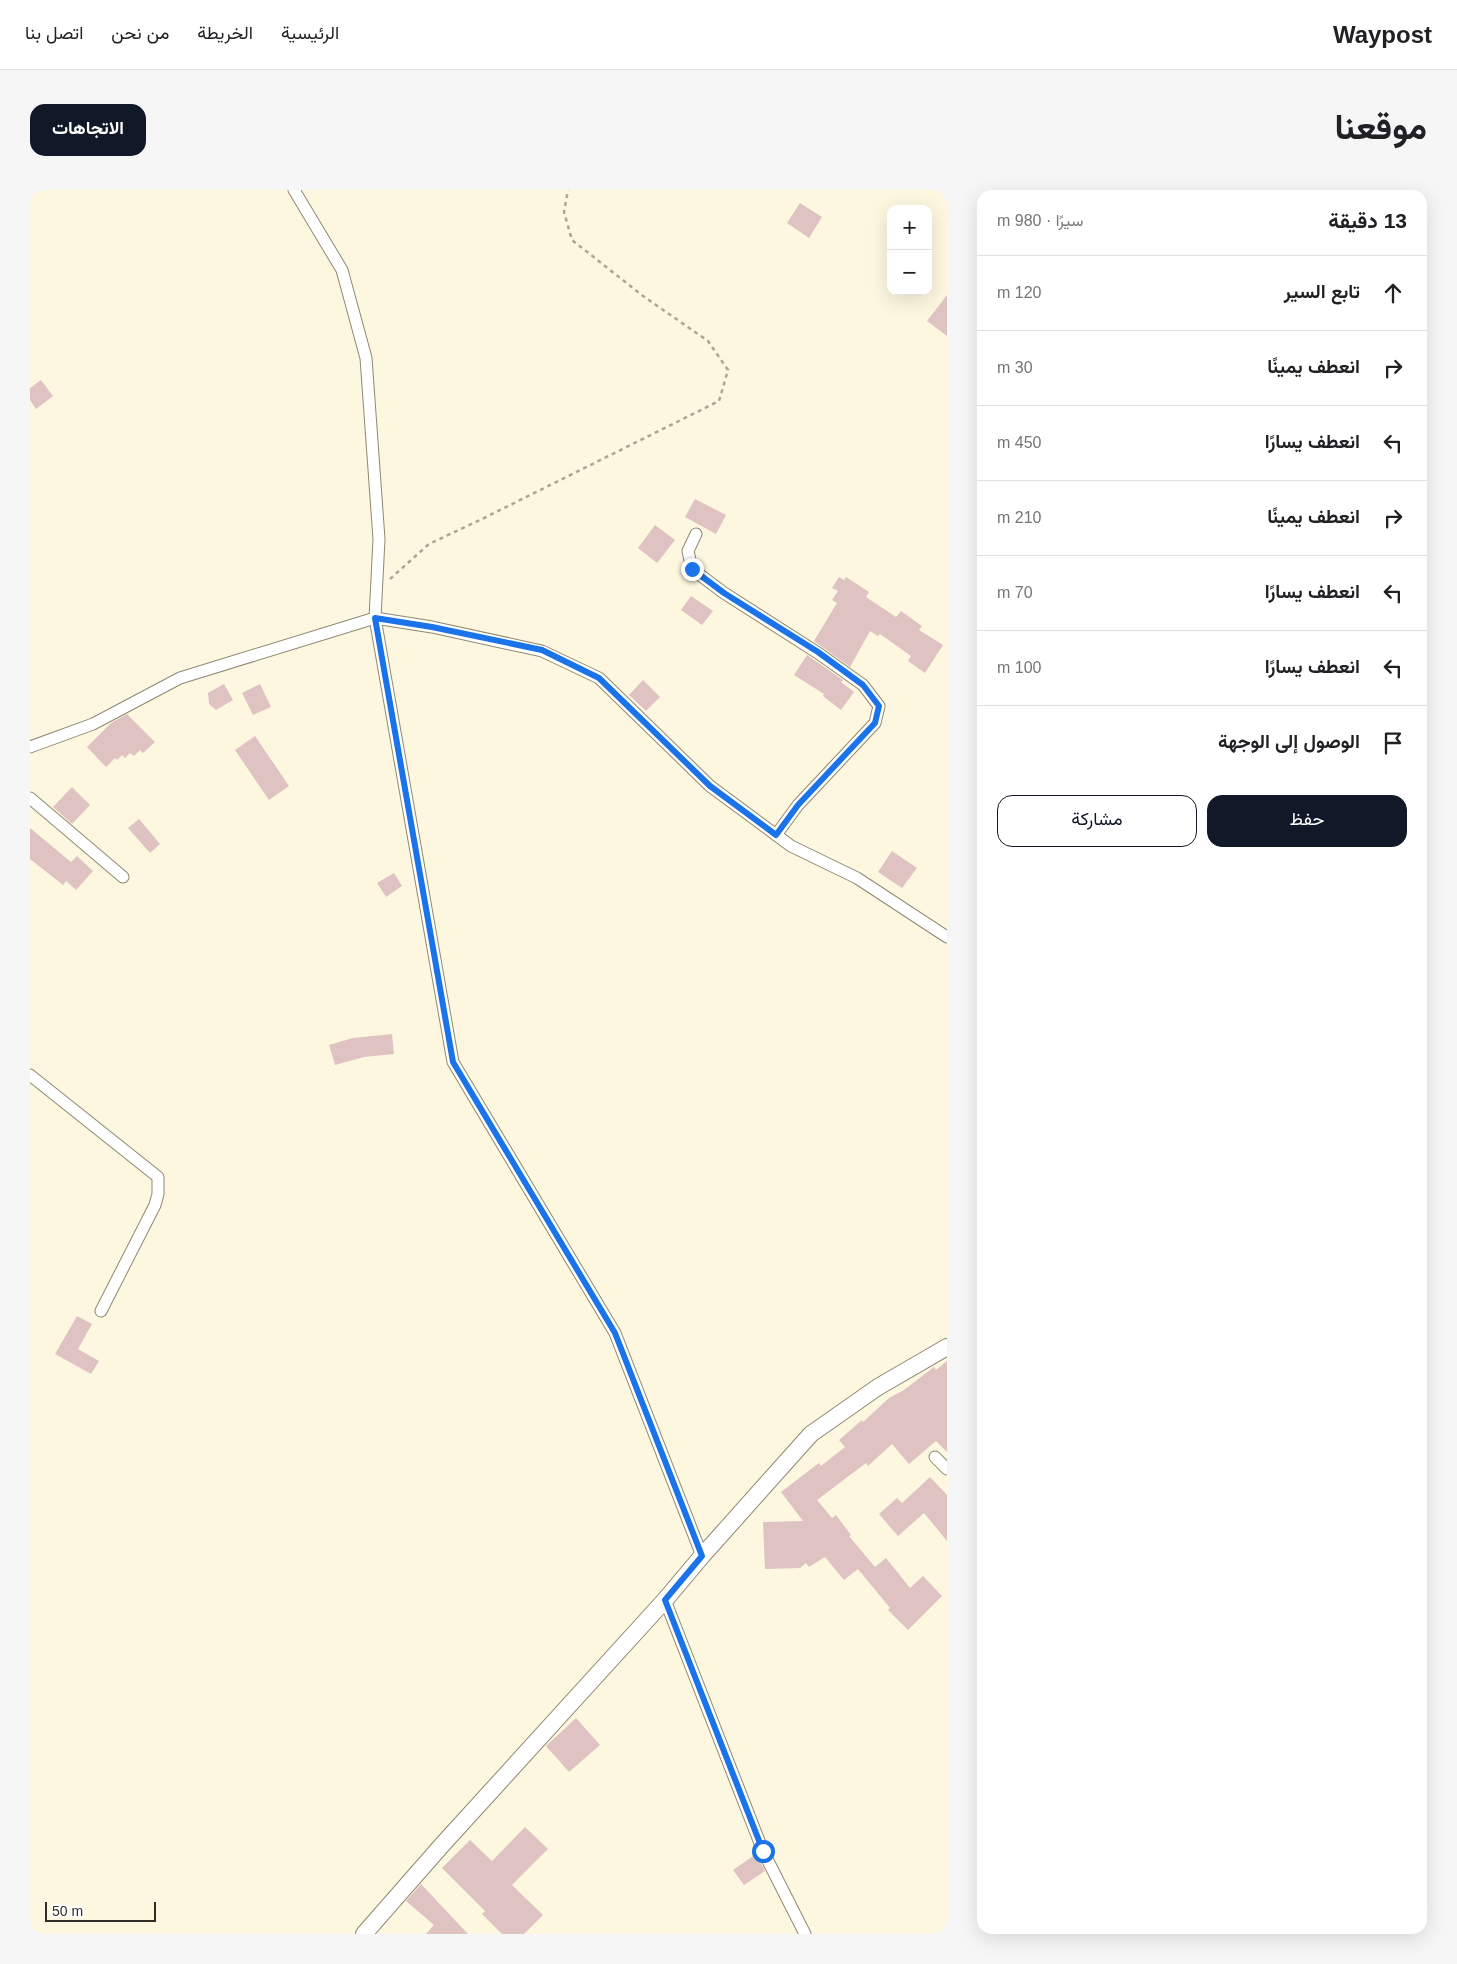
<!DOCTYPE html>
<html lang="ar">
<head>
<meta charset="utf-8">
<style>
	body { margin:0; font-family:Arial,Vazirmatn,sans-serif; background:#f6f6f6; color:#202124; direction:rtl }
	.controls { position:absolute; right:15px; top:15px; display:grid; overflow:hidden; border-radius:10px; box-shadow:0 5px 20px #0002 }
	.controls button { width:45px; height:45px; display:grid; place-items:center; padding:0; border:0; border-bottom:1px solid #e0e0e0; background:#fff; color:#202124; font:25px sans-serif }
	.scale { position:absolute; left:15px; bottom:12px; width:111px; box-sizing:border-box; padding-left:5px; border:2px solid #2f2d25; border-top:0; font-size:14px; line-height:18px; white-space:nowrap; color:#2f2d25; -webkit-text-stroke:4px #fff; paint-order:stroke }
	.stop { position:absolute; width:15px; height:15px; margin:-11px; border:4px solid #1a73e8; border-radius:50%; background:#fff }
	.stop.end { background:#1a73e8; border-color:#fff; box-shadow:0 1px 5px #0008 }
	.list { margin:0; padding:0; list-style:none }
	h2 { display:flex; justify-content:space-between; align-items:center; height:65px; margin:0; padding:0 20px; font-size:21px }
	h2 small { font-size:16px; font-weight:400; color:#757577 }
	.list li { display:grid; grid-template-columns:32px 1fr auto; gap:15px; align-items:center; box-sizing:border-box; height:75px; padding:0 20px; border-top:1px solid #e0e0e0 }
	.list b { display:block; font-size:19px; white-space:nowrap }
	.list em { font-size:16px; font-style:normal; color:#757577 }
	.actions { display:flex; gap:10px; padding:15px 20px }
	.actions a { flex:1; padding:11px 0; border:1px solid #111827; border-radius:15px; text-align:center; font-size:18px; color:#111827 }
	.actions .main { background:#111827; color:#fff }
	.icon { flex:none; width:28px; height:28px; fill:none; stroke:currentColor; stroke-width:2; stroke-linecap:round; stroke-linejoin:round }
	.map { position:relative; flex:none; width:917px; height:1744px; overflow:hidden; direction:ltr; border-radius:15px }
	header { display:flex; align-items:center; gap:30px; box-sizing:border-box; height:70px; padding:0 25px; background:#fff; border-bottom:1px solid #e0e0e0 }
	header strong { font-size:24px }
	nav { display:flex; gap:28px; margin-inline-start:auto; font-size:18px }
	.intro { display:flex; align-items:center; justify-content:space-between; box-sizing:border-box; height:120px; padding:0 30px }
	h1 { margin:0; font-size:35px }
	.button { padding:12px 22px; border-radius:15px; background:#111827; color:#fff; font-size:18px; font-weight:700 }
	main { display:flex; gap:30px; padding:0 30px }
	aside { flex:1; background:#fff; border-radius:15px; box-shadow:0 5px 20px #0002 }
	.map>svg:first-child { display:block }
	.building { fill:#dec3c2 }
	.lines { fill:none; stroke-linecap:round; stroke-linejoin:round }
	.street-casing { stroke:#8e8873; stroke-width:13 }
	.secondary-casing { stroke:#8e8873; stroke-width:18 }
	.path { stroke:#aaa695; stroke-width:2.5; stroke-dasharray:4 4; stroke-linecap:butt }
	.street { stroke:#fff; stroke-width:11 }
	.secondary { stroke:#fff; stroke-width:16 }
	.route { stroke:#1a73e8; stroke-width:6 }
</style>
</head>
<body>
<header>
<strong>Waypost</strong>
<nav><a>الرئيسية</a><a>الخريطة</a><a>من نحن</a><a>اتصل بنا</a></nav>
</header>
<div class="intro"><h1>موقعنا</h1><a class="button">الاتجاهات</a></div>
<main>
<aside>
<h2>13 دقيقة<small>سيرًا · 980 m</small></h2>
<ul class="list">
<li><svg class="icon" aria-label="ahead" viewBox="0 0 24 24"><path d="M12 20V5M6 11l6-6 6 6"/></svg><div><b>تابع السير</b></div><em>120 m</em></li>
<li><svg class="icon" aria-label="right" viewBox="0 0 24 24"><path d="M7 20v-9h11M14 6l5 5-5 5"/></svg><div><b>انعطف يمينًا</b></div><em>30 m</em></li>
<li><svg class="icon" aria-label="left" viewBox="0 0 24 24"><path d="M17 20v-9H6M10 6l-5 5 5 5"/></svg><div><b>انعطف يسارًا</b></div><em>450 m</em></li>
<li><svg class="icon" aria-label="right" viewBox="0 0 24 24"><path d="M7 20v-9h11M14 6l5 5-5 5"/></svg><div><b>انعطف يمينًا</b></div><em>210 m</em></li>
<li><svg class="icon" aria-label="left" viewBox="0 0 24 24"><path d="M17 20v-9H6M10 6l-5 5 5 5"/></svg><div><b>انعطف يسارًا</b></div><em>70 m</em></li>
<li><svg class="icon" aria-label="left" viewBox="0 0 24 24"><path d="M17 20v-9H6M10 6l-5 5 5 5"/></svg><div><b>انعطف يسارًا</b></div><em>100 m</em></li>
<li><svg class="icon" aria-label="arrive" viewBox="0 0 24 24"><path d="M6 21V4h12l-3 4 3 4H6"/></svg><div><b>الوصول إلى الوجهة</b></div></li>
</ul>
<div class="actions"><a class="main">حفظ</a><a>مشاركة</a></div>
</aside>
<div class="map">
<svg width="917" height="1744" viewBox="0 0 917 1744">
	<rect width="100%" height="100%" fill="#fdf7e0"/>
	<!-- building -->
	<g class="building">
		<path d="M770 13 792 27 779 48 757 33Z"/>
		<path d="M917 105V146L897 131Z"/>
		<path d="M11 190 23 206 6 219 0 210V198Z"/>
		<path d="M665 309 696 325 686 344 655 327Z"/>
		<path d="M625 335 645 350 627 373 608 358Z"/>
		<path d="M809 387 814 390 816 387 839 402 836 407 866 427 871 421 892 436 889 440 913 455 895 483 878 471 881 466 850 444 848 446 840 441 820 477 784 451 807 413 802 410 808 401 802 398Z"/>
		<path d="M661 406 683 421 672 435 651 420Z"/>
		<path d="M777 465 813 490 811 492 824 502 811 520 793 506 794 504 764 485Z"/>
		<path d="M613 490 630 507 616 521 599 505Z"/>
		<path d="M194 494 203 510 186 520 179 514 178 503Z"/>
		<path d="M230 494 241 517 223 525 212 503Z"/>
		<path d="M97 524 125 552 113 563 110 560 104 566 100 563 95 568 92 565 87 570 85 568 76 577 57 557 81 533Z"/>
		<path d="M225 546 259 596 239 610 205 560Z"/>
		<path d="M42 597 60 615 42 634 23 617Z"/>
		<path d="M109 629 130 654 120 663 98 638Z"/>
		<path d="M0 638 41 672 47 666 63 681 46 700 36 691 33 695 0 669Z"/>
		<path d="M862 661 887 678 872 698 848 682Z"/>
		<path d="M364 683 372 696 356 707 347 693Z"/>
		<path d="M362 844 364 864 334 867 305 875 299 855 323 848Z"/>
		<path d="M47 1126 62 1134 48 1159 69 1171 61 1184 25 1164Z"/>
		<path d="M917 1171V1262L906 1251 879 1274 862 1254 838 1276 836 1273 787 1310 802 1328 806 1325 821 1345 819 1346 845 1377 856 1368 880 1398 893 1386 912 1406 878 1440 858 1420 860 1418 828 1379 814 1390 795 1367 779 1377 776 1373 770 1378 735 1379 733 1332 773 1331 751 1302 789 1273 791 1276 815 1257 809 1250 832 1230 833 1232 859 1208 874 1200 904 1177 906 1180Z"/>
		<path d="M900 1287 917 1305V1351L894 1323 868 1346 849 1324 867 1308 872 1313Z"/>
		<path d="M546 1528 570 1555 539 1582 516 1556Z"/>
		<path d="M495 1637 518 1659 482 1695 513 1725 494 1744H472L452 1724 455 1721 412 1678 440 1650 462 1671Z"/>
		<path d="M726 1664 735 1681 714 1695 703 1680Z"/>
		<path d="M391 1694 438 1744H396L404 1735 376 1711Z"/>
	</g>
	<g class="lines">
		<defs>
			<g id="street">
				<path d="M264 0 312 80 336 168 349 349 345 428 423 872 585 1143 672 1366"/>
				<path d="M666 344 658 361 662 379 694 403 788 463 833 495 849 516 845 533 768 615 746 645"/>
				<path d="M0 557 63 534 150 488 345 428 402 437 512 461 569 488 680 596 761 656 827 688 917 747"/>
				<path d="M0 608 93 687"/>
				<path d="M0 885 128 987V1004L125 1015 71 1121"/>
				<path d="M905 1267 917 1279"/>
				<path d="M635 1410 733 1661 775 1744"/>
			</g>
			<path id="secondary" d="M334 1744 412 1655 635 1410 672 1366 781 1244 848 1197 917 1157"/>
		</defs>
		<!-- street casing -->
		<use href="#street" class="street-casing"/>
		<!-- secondary casing -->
		<use href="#secondary" class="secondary-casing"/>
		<!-- path -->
		<path class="path" d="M360 389 399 354 452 329 689 211 698 180 678 151 613 106 542 50 534 22 538 0"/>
		<!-- street -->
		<use href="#street" class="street"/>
		<!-- secondary -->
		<use href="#secondary" class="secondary"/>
	</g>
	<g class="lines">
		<!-- route -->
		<path class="route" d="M662 379 694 403 788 462 833 495 849 516 845 533 768 615 746 645 680 596 569 488 512 460 402 437 345 428 423 872 585 1143 672 1366 635 1410 733 1661"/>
	</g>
</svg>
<div class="controls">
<button>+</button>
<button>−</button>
</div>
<div class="scale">50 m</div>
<div class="stop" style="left:733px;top:1661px"></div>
<div class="stop end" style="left:662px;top:379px"></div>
</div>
</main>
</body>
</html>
